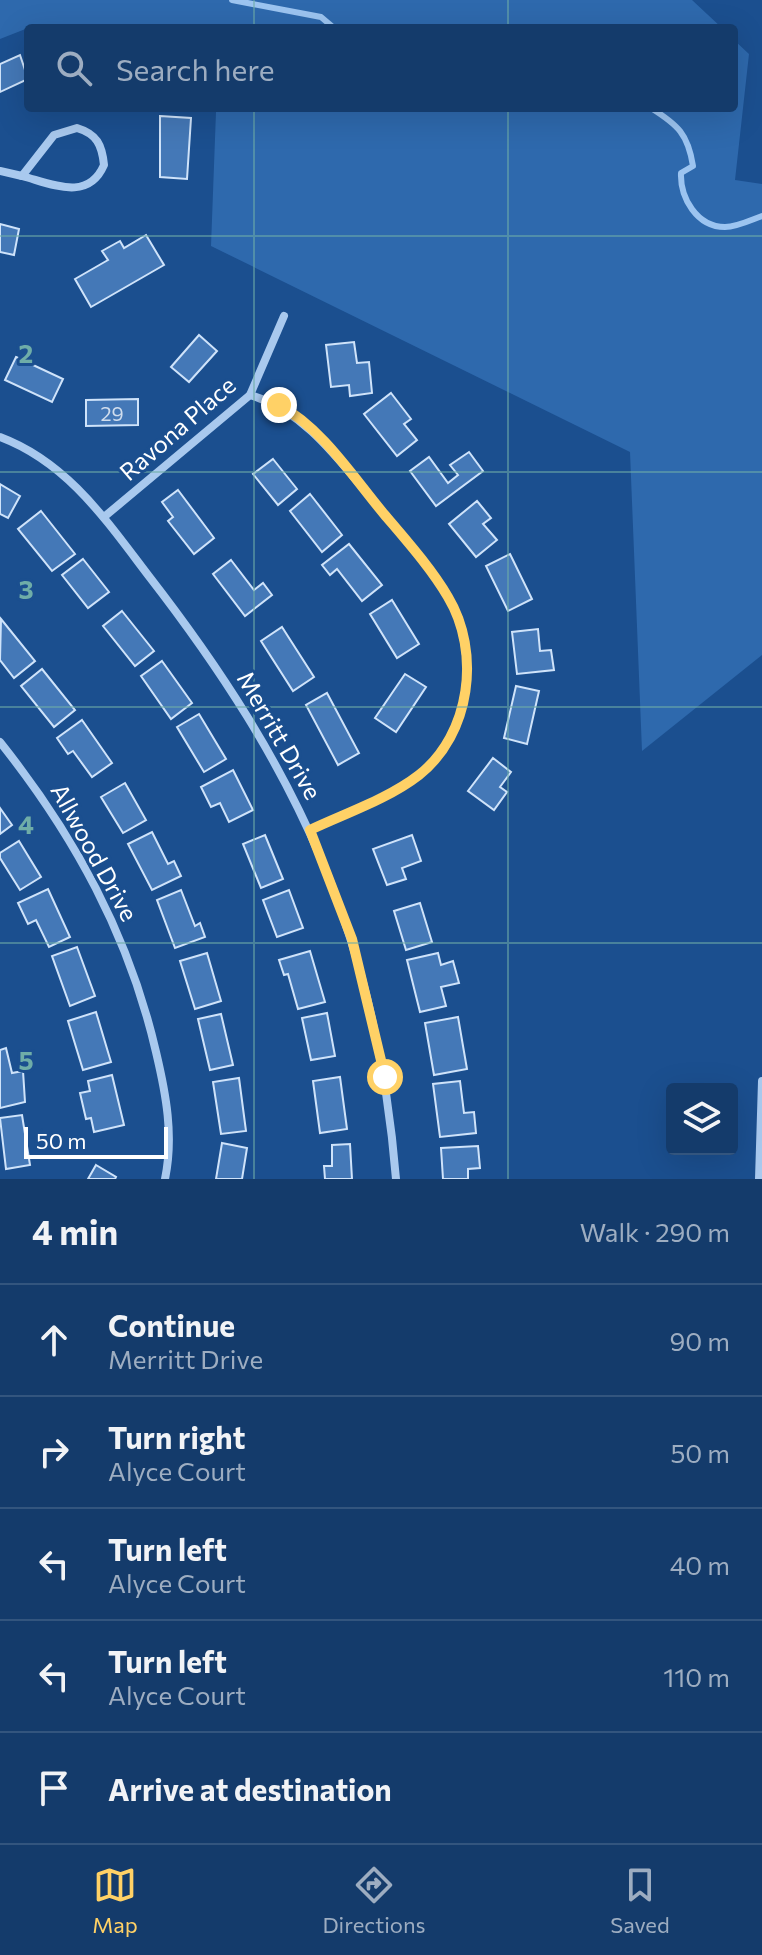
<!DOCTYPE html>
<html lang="en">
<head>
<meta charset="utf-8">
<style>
	body { margin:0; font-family:Commissioner,sans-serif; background:#214673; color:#f1f3f6 }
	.controls { position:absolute; right:24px; bottom:24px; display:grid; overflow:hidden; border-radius:8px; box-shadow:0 8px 32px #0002 }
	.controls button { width:72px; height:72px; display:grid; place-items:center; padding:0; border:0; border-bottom:2px solid #33557e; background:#143b6b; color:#f1f3f6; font:40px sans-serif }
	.scale { position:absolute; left:24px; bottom:20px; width:144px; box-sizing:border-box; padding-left:8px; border:4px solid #fff; border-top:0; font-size:22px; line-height:28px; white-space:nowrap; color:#fff; -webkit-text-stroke:6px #1b4f8f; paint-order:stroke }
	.stop { position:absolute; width:24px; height:24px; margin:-18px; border:6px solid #ffd166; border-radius:50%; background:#fff }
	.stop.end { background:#ffd166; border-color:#fff; box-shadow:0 2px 8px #0008 }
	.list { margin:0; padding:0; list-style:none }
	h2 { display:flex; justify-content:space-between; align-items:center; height:104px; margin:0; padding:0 32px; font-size:34px }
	h2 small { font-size:26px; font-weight:400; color:#9dadc1 }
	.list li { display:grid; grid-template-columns:52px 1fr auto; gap:24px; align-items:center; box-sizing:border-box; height:112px; padding:0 32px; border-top:2px solid #33557e }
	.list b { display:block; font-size:30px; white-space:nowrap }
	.list p { margin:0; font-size:26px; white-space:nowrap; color:#9dadc1 }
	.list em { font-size:26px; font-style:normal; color:#9dadc1 }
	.icon { flex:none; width:44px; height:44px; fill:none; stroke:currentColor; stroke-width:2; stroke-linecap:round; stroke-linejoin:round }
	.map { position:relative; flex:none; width:762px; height:1179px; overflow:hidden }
	.search { position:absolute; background:#143b6b; box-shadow:0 8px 32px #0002; left:24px; right:24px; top:24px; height:88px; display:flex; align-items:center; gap:20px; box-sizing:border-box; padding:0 28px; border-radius:8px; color:#9dadc1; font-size:30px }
	.sheet { height:664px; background:#143b6b }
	nav { display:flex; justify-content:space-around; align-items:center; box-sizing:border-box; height:112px; border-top:2px solid #33557e; background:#143b6b; font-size:22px; color:#9dadc1 }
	nav a { display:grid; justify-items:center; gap:4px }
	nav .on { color:#ffd166 }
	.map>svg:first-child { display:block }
	.green { fill:#2e69ad }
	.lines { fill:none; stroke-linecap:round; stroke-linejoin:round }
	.stream { stroke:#9cc4f0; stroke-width:6 }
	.building { fill:#4478b7; stroke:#cfe3fa; stroke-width:2 }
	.street { stroke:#a9c9ee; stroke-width:8 }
	.route { stroke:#ffd166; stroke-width:10 }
	.grid { fill:none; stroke:#6fada8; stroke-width:2; stroke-opacity:0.55 }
	.labels { text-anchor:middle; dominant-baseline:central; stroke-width:6; stroke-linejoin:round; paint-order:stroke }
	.number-label { font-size:20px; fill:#d0dded }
	.street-label { font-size:24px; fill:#fff; stroke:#1b4f8f }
	.grid-label { font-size:26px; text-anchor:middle; font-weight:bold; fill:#6fada8; stroke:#1b4f8f; stroke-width:6; stroke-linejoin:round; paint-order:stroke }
</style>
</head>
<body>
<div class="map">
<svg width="762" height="1179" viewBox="0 0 762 1179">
	<rect width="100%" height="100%" fill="#1b4f8f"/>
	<!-- green -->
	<g class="green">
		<path d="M0 0H692L722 28H28L0 39Z"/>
		<path d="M734 40 749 54 735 180 762 184V655L642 751 630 452 211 246 216 112 198 108H734Z"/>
	</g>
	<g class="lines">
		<!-- stream -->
		<g class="stream">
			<path d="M232 0 321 17 334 28"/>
			<path d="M651 108C678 125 688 134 693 166L681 173C680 198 697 227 725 227 737 227 751 220 762 216"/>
		</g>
	</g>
	<!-- building -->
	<g class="building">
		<path d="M20 55 28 79 0 92V64Z"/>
		<path d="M160 116 191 118 187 179 160 177Z"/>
		<path d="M0 224 19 229 14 255 0 252Z"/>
		<path d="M146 235 164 265 91 307 75 279 108 260 102 251 120 241 124 248Z"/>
		<path d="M199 335 217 351 189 382 171 367Z"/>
		<path d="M354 342 357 363 369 362 372 393 350 396 349 385 331 387 326 345Z"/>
		<path d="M16 357 63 379 52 402 5 380Z"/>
		<path d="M391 393 411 419 404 424 417 440 397 456 364 414Z"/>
		<path d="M138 399V425L86 426V400Z"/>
		<path d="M469 452 483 471 436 506 410 471 429 457 448 483 458 475 450 465Z"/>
		<path d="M273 459 297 489 278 505 253 474Z"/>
		<path d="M0 484 20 496 8 518 0 514Z"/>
		<path d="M178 490 214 538 194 554 168 521 173 517 162 502Z"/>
		<path d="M310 494 342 535 322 552 290 511Z"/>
		<path d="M477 501 491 518 483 524 497 540 476 557 449 524Z"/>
		<path d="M41 511 75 554 52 571 18 529Z"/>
		<path d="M349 544 382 585 362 601 337 569 330 575 322 565Z"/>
		<path d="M510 554 532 599 508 611 486 566Z"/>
		<path d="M83 559 109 592 88 608 62 575Z"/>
		<path d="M231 560 254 590 263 583 272 595 245 616 213 574Z"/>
		<path d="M392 600 419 644 397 658 370 614Z"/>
		<path d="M122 611 154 651 135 666 103 626Z"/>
		<path d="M1 619 35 661 14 678 0 660Z"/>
		<path d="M282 627 314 677 293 691 261 641Z"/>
		<path d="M538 629 540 651 551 650 554 670 517 674 512 632Z"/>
		<path d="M162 661 192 703 171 719 141 676Z"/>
		<path d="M42 669 75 710 54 727 21 686Z"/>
		<path d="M405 674 426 687 396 732 375 718Z"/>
		<path d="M516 686 539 691 527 744 504 738Z"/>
		<path d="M327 693 359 753 338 765 306 705Z"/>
		<path d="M199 714 226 759 204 772 177 727Z"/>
		<path d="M82 720 112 763 92 777 73 751 68 754 57 738Z"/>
		<path d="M493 758 511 772 500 787 507 792 494 810 468 791Z"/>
		<path d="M233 770 253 810 229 822 220 803 211 807 201 787Z"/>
		<path d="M125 783 146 820 123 833 101 797Z"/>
		<path d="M0 808 12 825 0 834Z"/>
		<path d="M152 832 168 864 174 861 181 876 152 890 128 844Z"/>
		<path d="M265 835 283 879 261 888 243 844Z"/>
		<path d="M412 835 421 861 402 868 406 879 387 885 373 849Z"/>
		<path d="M19 841 41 877 20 890 0 858V853Z"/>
		<path d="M48 889 70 937 49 947 36 920 28 924 18 903Z"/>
		<path d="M181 890 195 926 200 923 205 937 175 948 157 900Z"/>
		<path d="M289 890 303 928 277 937 263 900Z"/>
		<path d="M420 903 432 942 406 950 394 911Z"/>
		<path d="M77 947 95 996 70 1006 52 956Z"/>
		<path d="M310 951 325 1002 298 1009 288 974 284 975 279 960Z"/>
		<path d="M207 953 221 1001 195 1009 180 961Z"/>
		<path d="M438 953 441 965 453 961 459 983 441 987 446 1006 420 1012 407 960Z"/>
		<path d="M96 1012 111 1062 83 1070 68 1021Z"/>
		<path d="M327 1013 335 1056 311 1060 302 1018Z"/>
		<path d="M221 1014 233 1065 210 1070 198 1019Z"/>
		<path d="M458 1017 467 1069 434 1075 425 1023Z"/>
		<path d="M6 1048 12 1073 23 1071 25 1102 0 1108V1050Z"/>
		<path d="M112 1075 124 1125 94 1132 91 1118 86 1119 80 1093 90 1091 88 1081Z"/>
		<path d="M340 1077 347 1129 320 1133 313 1081Z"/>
		<path d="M239 1078 246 1131 221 1134 213 1082Z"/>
		<path d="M460 1081 464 1113 474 1112 476 1133 440 1137 433 1084Z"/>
		<path d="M22 1115 30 1165 6 1169 0 1118Z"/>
		<path d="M222 1143 247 1148 242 1179H216Z"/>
		<path d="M350 1144 352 1179H325L324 1166H332V1145Z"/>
		<path d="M478 1146 480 1168 468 1169V1179H443L441 1148Z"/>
		<path d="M96 1165 116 1177 115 1179H88Z"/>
	</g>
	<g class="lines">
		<!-- street -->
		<g class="street">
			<path d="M77 128C97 134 102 145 104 165 88 202 52 184 22 176L54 135Z"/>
			<path d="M0 171 22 176"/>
			<path d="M250 395C307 412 340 462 377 505 401 534 429 565 448 597 480 652 471 734 419 775 388 799 346 813 310 830"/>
			<path d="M0 437C67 462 106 520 148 575 297 767 376 934 396 1179"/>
			<path d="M104 517 250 395 284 316"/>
			<path d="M0 742C74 835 129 935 156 1052 166 1094 174 1136 165 1179"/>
			<path d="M759 1179 762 1081"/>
		</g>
	</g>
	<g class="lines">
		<!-- route -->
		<path class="route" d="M279 405C322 428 353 477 384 514 406 540 431 568 448 597 481 652 471 734 419 775 388 799 346 813 310 830L352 939 385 1077"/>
	</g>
	<!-- grid -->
	<path class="grid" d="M254 0V28M508 0V28M254 108V1179M508 108V1179M0 236H762M0 472H762M0 707H762M0 943H762"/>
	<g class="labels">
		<!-- number labels -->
		<g class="number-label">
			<text x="112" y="413">29</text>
		</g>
		<!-- street labels -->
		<g class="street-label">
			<text transform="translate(177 428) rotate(-41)">Ravona Place</text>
			<text transform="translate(280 735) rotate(60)">Merritt Drive</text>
			<text transform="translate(95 852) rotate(61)">Allwood Drive</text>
		</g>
	</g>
	<g class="grid-label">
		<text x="26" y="363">2</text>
		<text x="26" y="599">3</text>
		<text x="26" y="834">4</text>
		<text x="26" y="1070">5</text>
	</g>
</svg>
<div class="controls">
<button><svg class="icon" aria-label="layers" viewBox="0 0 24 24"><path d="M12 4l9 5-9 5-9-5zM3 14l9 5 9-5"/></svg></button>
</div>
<div class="scale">50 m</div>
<div class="stop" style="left:385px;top:1077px"></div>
<div class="stop end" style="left:279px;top:405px"></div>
<div class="search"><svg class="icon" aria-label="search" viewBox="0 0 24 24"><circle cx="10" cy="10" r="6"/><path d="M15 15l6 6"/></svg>Search here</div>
</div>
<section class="sheet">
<h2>4 min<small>Walk · 290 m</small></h2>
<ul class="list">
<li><svg class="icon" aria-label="ahead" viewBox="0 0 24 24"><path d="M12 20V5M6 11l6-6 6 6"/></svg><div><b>Continue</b><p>Merritt Drive</p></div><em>90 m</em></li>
<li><svg class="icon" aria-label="right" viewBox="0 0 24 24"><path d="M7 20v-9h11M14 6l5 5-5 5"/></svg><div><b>Turn right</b><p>Alyce Court</p></div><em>50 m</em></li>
<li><svg class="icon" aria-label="left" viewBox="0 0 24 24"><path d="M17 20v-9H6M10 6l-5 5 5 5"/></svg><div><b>Turn left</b><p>Alyce Court</p></div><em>40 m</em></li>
<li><svg class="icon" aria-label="left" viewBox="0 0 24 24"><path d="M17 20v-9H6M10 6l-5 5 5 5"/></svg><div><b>Turn left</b><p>Alyce Court</p></div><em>110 m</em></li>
<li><svg class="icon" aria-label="arrive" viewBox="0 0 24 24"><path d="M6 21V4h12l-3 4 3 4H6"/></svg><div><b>Arrive at destination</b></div></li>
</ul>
</section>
<nav>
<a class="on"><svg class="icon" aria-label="map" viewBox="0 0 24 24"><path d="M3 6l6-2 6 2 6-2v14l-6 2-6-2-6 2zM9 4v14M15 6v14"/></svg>Map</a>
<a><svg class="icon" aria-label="directions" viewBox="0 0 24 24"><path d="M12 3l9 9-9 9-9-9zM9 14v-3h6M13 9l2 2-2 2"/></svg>Directions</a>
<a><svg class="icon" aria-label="saved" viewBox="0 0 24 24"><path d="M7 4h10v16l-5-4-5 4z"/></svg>Saved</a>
</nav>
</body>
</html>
